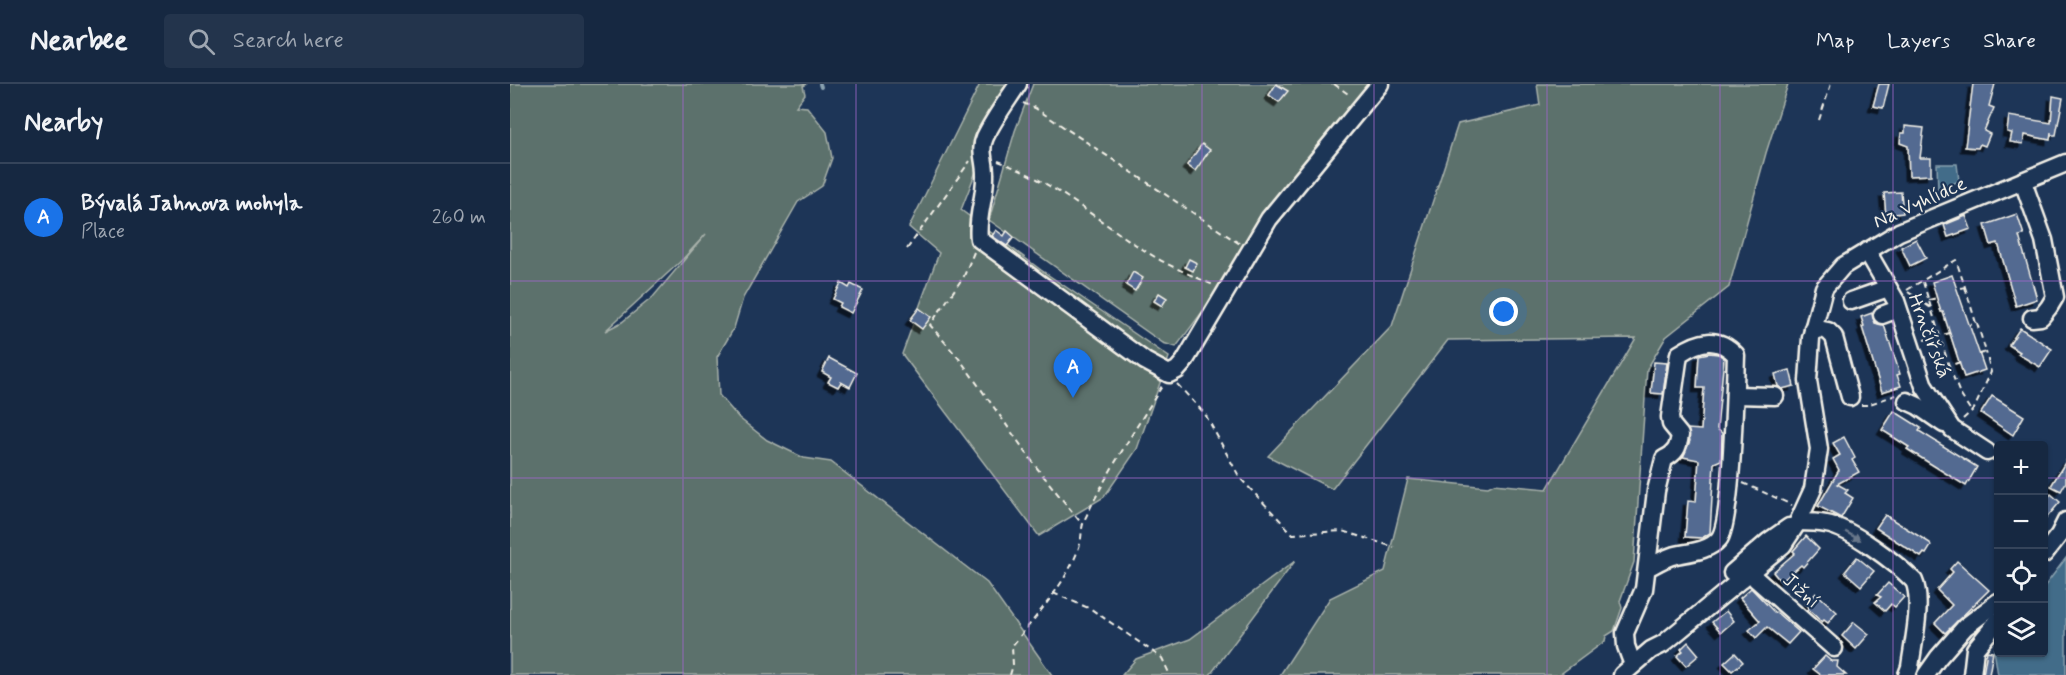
<!DOCTYPE html>
<html lang="en">
<head>
<meta charset="utf-8">
<style>
	body { margin:0; font-family:Mynerve,sans-serif; background:#23344c; color:#f1f3f6 }
	.controls { position:absolute; right:18px; bottom:18px; display:grid; overflow:hidden; border-radius:6px; box-shadow:0 2px 4px #0004 }
	.controls button { width:54px; height:54px; display:grid; place-items:center; padding:0; border:0; border-bottom:2px solid #35445a; background:#162841; color:#f1f3f6; font:30px sans-serif }
	.you { position:absolute; left:994px; top:228px; width:21px; height:21px; margin:-15px; border:4px solid #fff; border-radius:50%; background:#1a73e8; box-shadow:0 0 0 9px #1a73e833 }
	.badge { display:grid; place-items:center; width:39px; height:39px; border-radius:50%; background:#1a73e8; color:#fff; font-size:20px; font-weight:700 }
	.pin { position:absolute; translate:-50% -50px; filter:drop-shadow(0 2px 3px #0008) }
	.pin::after { content:''; position:absolute; top:32px; width:21px; height:18px; background:inherit; clip-path:polygon(0 0,100% 0,50% 100%) }
	.list { margin:0; padding:0; list-style:none }
	h2 { display:flex; justify-content:space-between; align-items:center; height:78px; margin:0; padding:0 24px; font-size:26px }
	h2 small { font-size:20px; font-weight:400; color:#9ea6b1 }
	.list li { display:grid; grid-template-columns:39px 1fr auto; gap:18px; align-items:center; box-sizing:border-box; height:108px; padding:0 24px; border-top:2px solid #35445a }
	.list b { display:block; font-size:22px; white-space:nowrap }
	.list p { margin:0; font-size:20px; white-space:nowrap; color:#9ea6b1 }
	.list em { font-size:20px; font-style:normal; color:#9ea6b1 }
	.icon { flex:none; width:33px; height:33px; fill:none; stroke:currentColor; stroke-width:2; stroke-linecap:round; stroke-linejoin:round }
	.map { position:relative; flex:none; width:1556px; height:591px; overflow:hidden }
	header { display:flex; align-items:center; gap:36px; box-sizing:border-box; height:84px; padding:0 30px; background:#162841; border-bottom:2px solid #35445a }
	header strong { font-size:28px }
	nav { display:flex; gap:33px; margin-inline-start:auto; font-size:21px }
	.search { width:420px; height:54px; background:#23344c; display:flex; align-items:center; gap:15px; box-sizing:border-box; padding:0 21px; border-radius:6px; color:#9ea6b1; font-size:22px }
	main { display:flex }
	aside { flex:1; background:#162841 }
	.map>svg:first-child { display:block }
	.green { fill:#5c716c; stroke:#a8b1aa; stroke-width:1.5; fill-rule:evenodd }
	.water { fill:#426c89; stroke:#89a1af; stroke-width:1.5 }
	.lines { fill:none; stroke-linecap:round; stroke-linejoin:round }
	.stream { stroke:#89a1af; stroke-width:4 }
	.building { fill:#536a91; stroke:#f4f1e8; stroke-width:1.5; filter:url(#shadow) }
	.minor-casing { stroke:#f4f1e8; stroke-width:21 }
	.path { stroke:#f4f1e8; stroke-width:2; stroke-dasharray:6 4.5; stroke-linecap:butt }
	.minor { stroke:#1d3557; stroke-width:16 }
	.oneway { fill:#68778a }
	.grid { fill:none; stroke:#9f67cb; stroke-width:1.5; stroke-opacity:0.55 }
	.labels { text-anchor:middle; dominant-baseline:central; stroke-width:4.5; stroke-linejoin:round; paint-order:stroke }
	.street-label { font-size:20px; fill:#f4f1e8; stroke:#1d3557 }
</style>
</head>
<body>
<header>
<strong>Nearbee</strong>
<div class="search"><svg class="icon" aria-label="search" viewBox="0 0 24 24"><circle cx="10" cy="10" r="6"/><path d="M15 15l6 6"/></svg>Search here</div>
<nav><a>Map</a><a>Layers</a><a>Share</a></nav>
</header>
<main>
<aside>
<h2>Nearby<small></small></h2>
<ul class="list">
<li><span class="badge">A</span><div><b>Bývalá Jahnova mohyla</b><p>Place</p></div><em>260 m</em></li>
</ul>
</aside>
<div class="map">
<svg width="1556" height="591" viewBox="0 0 1556 591">
	<defs>
		<filter id="shadow"><feDropShadow dx="-4.5" dy="4.5" stdDeviation="0" flood-color="#0009"/></filter>
	</defs>
	<rect width="100%" height="100%" fill="#1d3557"/>
	<filter id="ink" filterUnits="userSpaceOnUse"><feTurbulence type="fractalNoise" baseFrequency=".0167" numOctaves="2"/><feDisplacementMap in="SourceGraphic" scale="12" xChannelSelector="R" yChannelSelector="G"/><feConvolveMatrix kernelMatrix="1 2 1 2 8 2 1 2 1" color-interpolation-filters="sRGB"/></filter>
	<g filter="url(#ink)">
		<!-- green -->
		<g class="green">
			<path d="M0 0H297L293 2 295 10 286 22 297 23 317 48 322 74 312 102 288 118 233 214 224 244 207 273 209 311 229 334 257 356 294 374 321 378 477 499 542 591H0ZM196 150 143 213 112 238 95 247 171 177Z"/>
			<path d="M470 0H500L451 126 531 186 659 273 627 365 594 413 529 452 392 270 429 169 399 143Z"/>
			<path d="M523 0H863L666 263 653 259 479 136 505 47Z"/>
			<path d="M1027 0H1278L1256 69 1219 203 1156 253 1137 285 1124 478 1110 517 1112 524 1104 547 1096 552 1095 557 1049 591H770L820 514 875 487 898 395 978 403 984 400 1037 405 1126 254 938 256 822 405 758 372 882 242 948 40 1030 21Z"/>
			<path d="M785 477 700 591H612L626 575 680 555Z"/>
		</g>
		<!-- water -->
		<g class="water">
			<path d="M1427 80H1447L1449 97 1428 106Z"/>
			<path d="M1556 474V591H1488L1484 566 1488 560V568H1534V503Z"/>
		</g>
		<g class="lines">
			<!-- stream -->
			<path class="stream" d="M310 0 311 3"/>
		</g>
		<!-- building -->
		<g class="building">
			<path d="M766 0 778 7 769 18 759 11Z"/>
			<path d="M1369 0H1379L1373 24 1363 22Z"/>
			<path d="M1463 0H1485L1479 22 1484 24 1474 47 1480 50 1475 62 1470 60 1468 64 1455 63Z"/>
			<path d="M1543 12 1553 14 1546 51H1541V48L1540 56 1515 51 1513 60 1500 58 1502 49 1497 48 1499 32 1541 39Z"/>
			<path d="M1395 42 1414 44 1410 74H1421V91L1399 92 1398 62 1390 59 1391 49H1395Z"/>
			<path d="M692 60 700 66 685 87 677 81Z"/>
			<path d="M1391 108 1393 129 1376 131 1374 109Z"/>
			<path d="M1507 130 1514 151 1509 152 1527 215 1506 222 1488 159 1481 161 1475 141Z"/>
			<path d="M1456 132 1461 145 1438 153 1434 141Z"/>
			<path d="M486 146 494 152 497 147 504 153 497 162 482 152Z"/>
			<path d="M1406 155 1416 174 1400 182 1391 163Z"/>
			<path d="M679 175 687 179 683 187 675 183Z"/>
			<path d="M623 188 633 194 625 207 616 201Z"/>
			<path d="M1442 191 1475 286 1454 293 1433 228H1431L1422 198Z"/>
			<path d="M331 199 339 204 341 200 353 206 341 229 329 223 331 219 323 215Z"/>
			<path d="M649 209 657 214 652 222 644 217Z"/>
			<path d="M409 224 421 233 412 245 400 236Z"/>
			<path d="M1362 229 1365 239 1374 241 1390 290 1387 291 1391 302 1372 308 1352 243 1354 242 1351 233Z"/>
			<path d="M1510 244 1542 265 1530 283 1508 270 1510 268 1499 261Z"/>
			<path d="M1199 269 1208 270 1214 274 1207 345 1212 349 1211 376 1204 379 1200 449 1192 454 1175 453 1178 417 1186 418 1189 376 1173 373 1180 357 1178 345 1191 346 1194 304H1187L1189 271Z"/>
			<path d="M319 274 347 289 340 303 331 298 328 303 318 298 321 293 312 288Z"/>
			<path d="M1144 278 1157 279 1153 310 1141 309Z"/>
			<path d="M1280 286 1284 302 1272 305 1268 302 1265 290Z"/>
			<path d="M1482 312 1514 332 1503 351 1471 329Z"/>
			<path d="M1384 327 1411 344 1409 347 1467 383 1456 402 1397 365 1399 363 1372 346Z"/>
			<path d="M1334 353 1345 374 1342 376 1349 388 1327 400 1338 406 1335 409 1343 414 1331 434 1308 422 1329 386 1323 375 1330 371 1323 359Z"/>
			<path d="M1556 377V398L1551 407 1541 402Z"/>
			<path d="M1541 410 1550 418 1533 438V419Z"/>
			<path d="M1375 431 1420 459 1421 462 1416 470 1414 469 1411 473 1366 444Z"/>
			<path d="M1296 452 1309 465 1293 483 1291 481 1271 498 1263 488 1285 469 1283 467Z"/>
			<path d="M1347 473 1364 487 1351 502 1335 488Z"/>
			<path d="M1447 477 1479 506 1435 549 1425 539 1442 521 1427 506 1443 488 1440 485Z"/>
			<path d="M1378 499 1394 513 1385 523 1381 520 1375 527 1365 518 1371 513 1367 511Z"/>
			<path d="M1241 504 1265 529 1266 528 1289 548 1278 560 1257 543 1246 554 1239 546 1250 537 1230 514Z"/>
			<path d="M1306 509 1327 528 1318 539 1314 536 1312 538 1298 525 1299 523 1296 520Z"/>
			<path d="M1216 527 1224 537 1211 548 1202 538Z"/>
			<path d="M1344 538 1359 550 1346 565 1332 552Z"/>
			<path d="M1178 558 1189 571 1176 582 1167 572 1173 567 1171 565Z"/>
			<path d="M1477 567 1483 568 1479 591H1473Z"/>
			<path d="M1225 569 1233 578 1222 587 1214 579Z"/>
			<path d="M1315 572 1321 577H1328L1327 583 1336 591H1311L1303 585Z"/>
		</g>
		<g class="lines">
			<defs>
				<g id="minor">
					<path d="M508 0C497 17 484 34 475 53 469 66 475 76 475 90 476 112 466 133 469 155L635 277 659 290 667 286 674 278 759 135 870 0"/>
					<path d="M1513 98 1534 156 1545 213 1539 223 1531 233 1522 234"/>
					<path d="M1357 167 1386 217 1414 302 1442 345 1477 368"/>
					<path d="M1341 217 1378 204"/>
					<path d="M1372 231 1388 225"/>
					<path d="M1303 244 1318 247 1324 253 1340 313"/>
					<path d="M1225 311 1265 312"/>
					<path d="M1397 317 1408 322 1434 340"/>
					<path d="M1288 438C1297 438 1307 438 1316 440 1341 444 1386 479 1404 497 1413 517 1403 560 1400 583L1397 591"/>
					<path d="M1534 470 1549 451 1556 437"/>
					<path d="M1236 478 1246 495 1324 564"/>
					<path d="M1222 489 1259 457 1279 443"/>
					<path d="M1123 581 1116 562 1115 549 1134 505 1146 407 1154 375C1166 369 1168 364 1170 351L1161 340 1160 333 1169 270C1189 257 1207 251 1226 271 1225 299 1222 439 1209 455 1198 468 1177 468 1162 472 1153 475 1145 480 1137 484"/>
					<path d="M1112 591 1141 566 1153 560 1273 461 1288 438 1303 405 1309 365 1298 297 1301 254 1314 204 1333 182 1389 148 1556 79"/>
					<path d="M1416 591 1428 574 1455 543 1488 518"/>
					<path d="M1462 591 1465 565 1488 537"/>
				</g>
			</defs>
			<!-- minor casing -->
			<use href="#minor" class="minor-casing"/>
			<!-- path -->
			<g class="path">
				<path d="M824 0 841 12"/>
				<path d="M513 19 525 24 730 160"/>
				<path d="M1309 36 1321 0"/>
				<path d="M488 77C546 98 592 141 645 173 663 184 684 192 703 201"/>
				<path d="M397 165 460 77"/>
				<path d="M464 168 454 192 420 241 451 277 527 384 572 440"/>
				<path d="M1413 198 1421 224"/>
				<path d="M1455 203 1466 239 1460 241"/>
				<path d="M1397 206 1446 176 1455 203 1447 205"/>
				<path d="M1398 208 1421 224 1439 282 1450 278"/>
				<path d="M1419 216 1427 214"/>
				<path d="M1467 239 1476 268 1470 270"/>
				<path d="M1414 256 1440 249"/>
				<path d="M1439 282 1450 310 1461 327"/>
				<path d="M667 300 695 330 730 394 783 450 832 447 884 463"/>
				<path d="M1351 321H1357L1386 311"/>
				<path d="M1453 335 1464 325 1481 288 1476 268"/>
				<path d="M1233 399 1282 421"/>
				<path d="M543 509 581 525 652 574 660 591"/>
				<path d="M500 591 503 581 502 562C525 533 559 497 570 460 572 452 571 444 574 437 596 390 625 346 652 302"/>
			</g>
			<!-- minor -->
			<use href="#minor" class="minor"/>
		</g>
		<!-- one-way arrows -->
		<defs><path id="oneway-solid" d="M-6-.8H1V-3.2L6.5 0L1 3.2V.8H-6Z" transform="scale(1.5)"/></defs>
		<use class="oneway" href="#oneway-solid" transform="translate(1343 452) rotate(29)"/>
	</g>
	<!-- grid -->
	<path class="grid" d="M173 0V591M346 0V591M519 0V591M692 0V591M864 0V591M1037 0V591M1210 0V591M1383 0V591M0 197H1556M0 394H1488M1534 394H1556"/>
	<g class="labels">
		<!-- street labels -->
		<g class="street-label">
			<text transform="translate(1410 119) rotate(-24)">Na Vyhlídce</text>
			<text transform="translate(1419 252) rotate(69)">Hrnčířská</text>
			<text transform="translate(1291 507) rotate(42)">Jižní</text>
		</g>
	</g>
</svg>
<div class="controls">
<button>+</button>
<button>−</button>
<button><svg class="icon" aria-label="locate" viewBox="0 0 24 24"><circle cx="12" cy="12" r="6"/><path d="M12 2v4M12 18v4M2 12h4M18 12h4"/></svg></button>
<button><svg class="icon" aria-label="layers" viewBox="0 0 24 24"><path d="M12 4l9 5-9 5-9-5zM3 14l9 5 9-5"/></svg></button>
</div>
<div class="you"></div>
<div class="pin badge" style="left:563px;top:314px">A</div>
</div>
</main>
</body>
</html>
